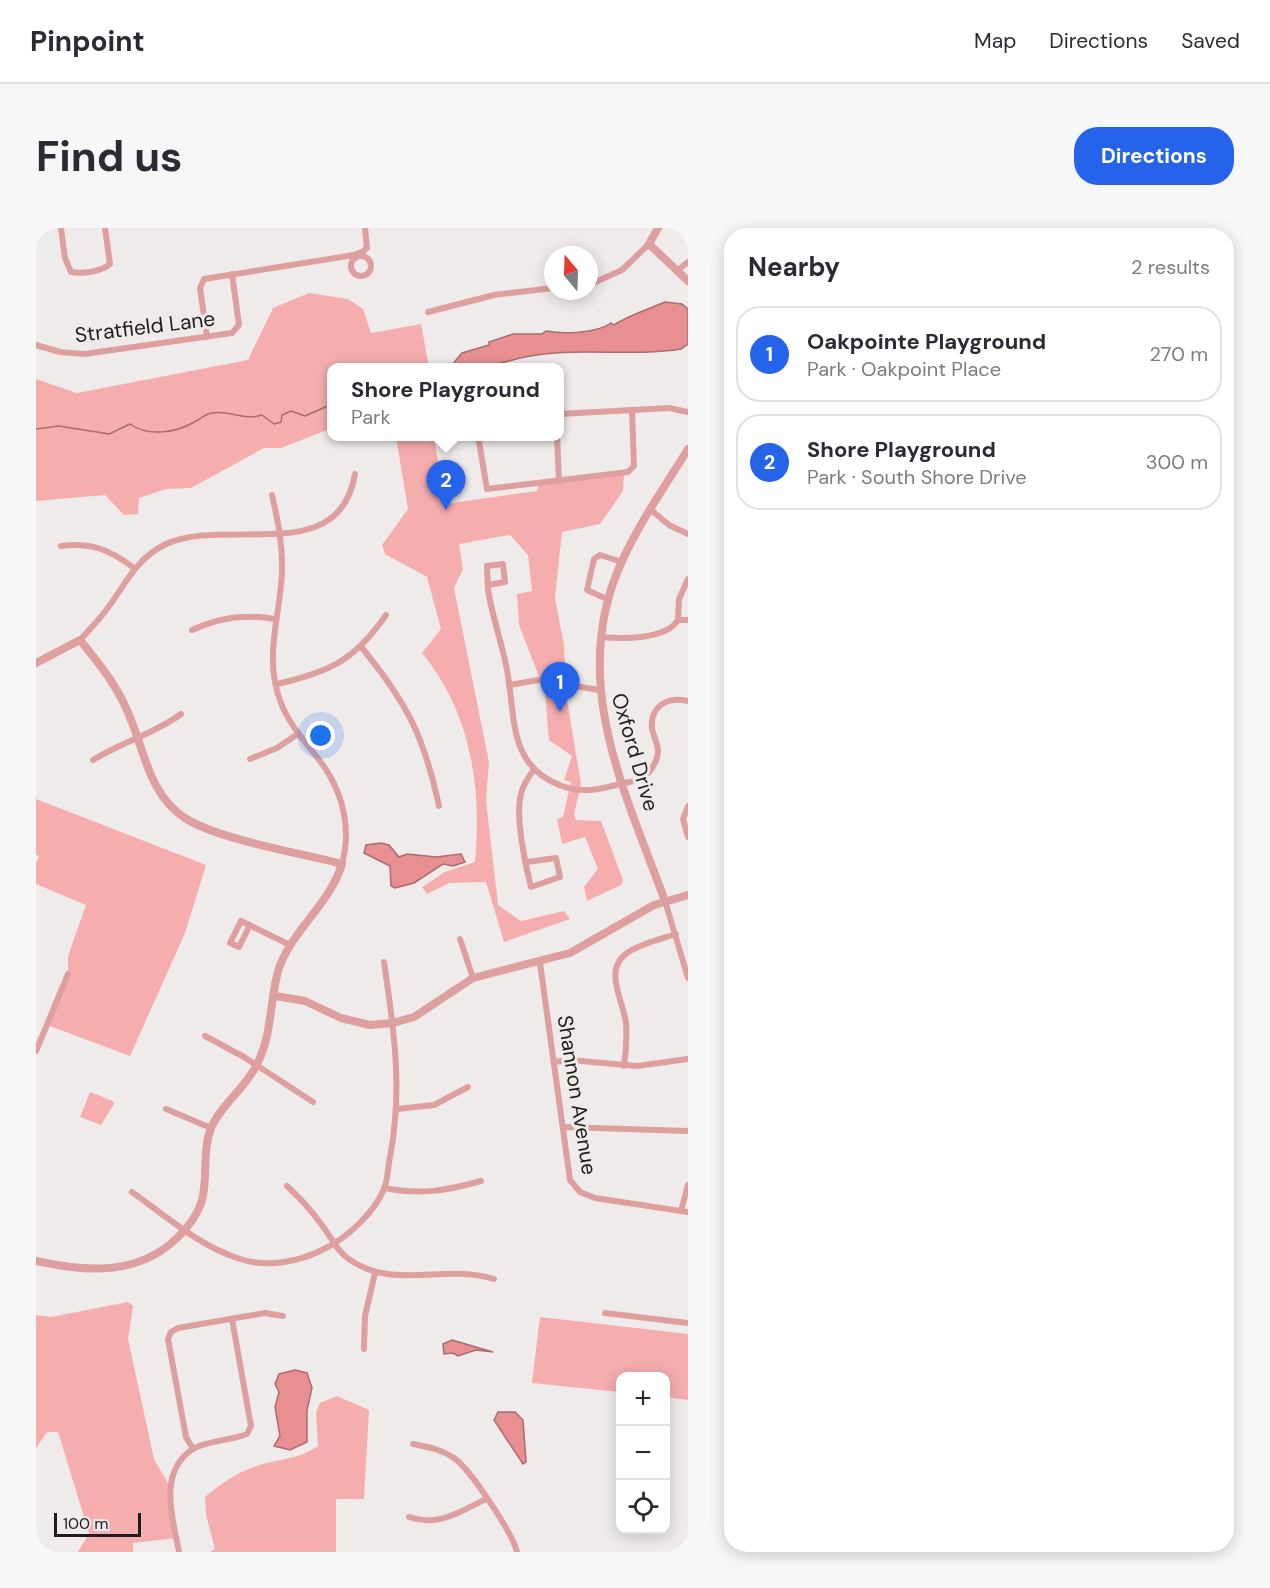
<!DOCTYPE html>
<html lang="en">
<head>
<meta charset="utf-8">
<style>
	body { margin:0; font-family:"DM Sans",sans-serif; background:#f7f7f7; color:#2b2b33 }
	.controls { position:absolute; right:18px; bottom:18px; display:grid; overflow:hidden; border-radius:12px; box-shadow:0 3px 15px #0003 }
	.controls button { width:54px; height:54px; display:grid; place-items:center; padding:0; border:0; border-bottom:2px solid #e1e1e2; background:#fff; color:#2b2b33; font:30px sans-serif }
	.compass { position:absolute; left:508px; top:18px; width:54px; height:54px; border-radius:50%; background:#fff; box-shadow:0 3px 15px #0003; rotate:341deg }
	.scale { position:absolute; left:18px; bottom:15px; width:87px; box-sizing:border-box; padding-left:6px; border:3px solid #1e1c1c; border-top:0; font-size:16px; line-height:21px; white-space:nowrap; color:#1e1c1c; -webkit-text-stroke:4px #f0ebeb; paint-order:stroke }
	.you { position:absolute; left:285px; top:508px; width:21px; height:21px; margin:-15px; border:4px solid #fff; border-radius:50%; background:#1a73e8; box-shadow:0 0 0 9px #1a73e833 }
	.badge { display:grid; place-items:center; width:39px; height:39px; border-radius:50%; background:#2563eb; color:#fff; font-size:20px; font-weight:700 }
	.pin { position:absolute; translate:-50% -50px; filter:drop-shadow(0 2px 3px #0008) }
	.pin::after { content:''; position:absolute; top:32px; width:21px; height:18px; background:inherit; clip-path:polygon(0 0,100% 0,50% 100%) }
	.popup { position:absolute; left:291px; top:135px; width:237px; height:78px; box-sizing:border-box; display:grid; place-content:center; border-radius:12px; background:#fff; filter:drop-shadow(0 2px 4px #0005); font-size:20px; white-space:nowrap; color:#7c7c81 }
	.popup b { font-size:22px; color:#2b2b33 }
	.popup::after { content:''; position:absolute; left:50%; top:100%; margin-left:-12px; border:12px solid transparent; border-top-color:#fff }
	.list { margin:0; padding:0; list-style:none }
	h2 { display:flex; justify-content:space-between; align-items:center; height:78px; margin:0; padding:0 24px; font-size:26px }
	h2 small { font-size:20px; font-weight:400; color:#7c7c81 }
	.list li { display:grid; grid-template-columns:39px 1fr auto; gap:18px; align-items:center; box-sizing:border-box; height:96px; margin:0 12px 12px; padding:0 12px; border:2px solid #e1e1e2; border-radius:24px }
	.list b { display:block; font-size:22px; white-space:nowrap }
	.list p { margin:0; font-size:20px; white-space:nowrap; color:#7c7c81 }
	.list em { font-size:20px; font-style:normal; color:#7c7c81 }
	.icon { flex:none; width:33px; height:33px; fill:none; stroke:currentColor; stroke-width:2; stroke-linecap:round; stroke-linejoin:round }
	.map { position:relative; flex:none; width:652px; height:1324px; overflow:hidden; border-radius:24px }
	header { display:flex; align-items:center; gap:36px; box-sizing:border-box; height:84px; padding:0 30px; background:#fff; border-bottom:2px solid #e1e1e2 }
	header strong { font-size:28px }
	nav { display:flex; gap:33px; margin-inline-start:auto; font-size:21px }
	.intro { display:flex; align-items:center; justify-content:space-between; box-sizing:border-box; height:144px; padding:0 36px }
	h1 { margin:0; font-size:42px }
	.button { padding:15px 27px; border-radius:24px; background:#2563eb; color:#fff; font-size:21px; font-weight:700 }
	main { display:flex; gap:36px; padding:0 36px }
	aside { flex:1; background:#fff; border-radius:24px; box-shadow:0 3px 15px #0003 }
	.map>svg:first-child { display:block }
	.green { fill:#f5adae }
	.water { fill:#e88f91; stroke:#ab6c6e; stroke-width:1.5 }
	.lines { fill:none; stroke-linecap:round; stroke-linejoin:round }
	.stream { stroke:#ab6c6e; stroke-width:1.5 }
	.minor { stroke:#de9f9f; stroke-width:6 }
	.tertiary { stroke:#de9f9f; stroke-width:8 }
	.labels { text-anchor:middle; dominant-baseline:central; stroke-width:6; stroke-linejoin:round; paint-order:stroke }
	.street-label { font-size:21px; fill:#1e1c1c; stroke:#f0ebeb }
</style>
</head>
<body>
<header>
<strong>Pinpoint</strong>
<nav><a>Map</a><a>Directions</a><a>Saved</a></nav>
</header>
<div class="intro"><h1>Find us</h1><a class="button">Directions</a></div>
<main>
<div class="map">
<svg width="652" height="1324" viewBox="0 0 652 1324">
	<rect width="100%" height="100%" fill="#f0ebeb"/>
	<!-- green -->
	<g class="green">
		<path d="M273 65 312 71 327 81 335 105 385 96 393 139 296 140V200L245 220H228L155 260 130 261 103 270 102 286 88 287 69 267 0 273V151L41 165 212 132 237 80Z"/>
		<path d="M360 209H398L409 276 501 263 502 257 588 245 587 263 564 296 526 304 519 370 528 417 530 466 545 556 538 586 540 592 565 593 587 652 585 657 551 673 548 659 562 641 549 609 526 616 521 591 527 589 535 554 528 552 536 528 513 512 509 464 483 397 481 366 496 363 492 327 474 307 423 316 427 341 418 360 453 534 450 572 462 677 485 693 528 683 534 691 468 714 450 654 413 655 391 666 386 659 409 644 439 634C446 559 435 485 386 425L405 401 391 349 349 326 346 317 372 281Z"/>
		<path d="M0 571 170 637 149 705 94 828 11 797 32 746V728L50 677 0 656V636L3 628 0 627Z"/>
		<path d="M54 864 77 873 78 876 65 897 44 889Z"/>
		<path d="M92 1074 97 1078 92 1111 118 1231 133 1257 140 1310 97 1315V1324H42L53 1305 22 1204H11L0 1220V1087L15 1089Z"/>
		<path d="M504 1089 652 1106V1172L630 1169V1148H584V1164L496 1155Z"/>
		<path d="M301 1168 333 1182 328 1271H300V1324H174L179 1321 170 1287 169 1269C186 1255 200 1245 221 1238 242 1231 264 1231 282 1218L280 1185 284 1175Z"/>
	</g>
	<!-- water -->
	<g class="water">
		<path d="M629 74 646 76 652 81V116L645 121C588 130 529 116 473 133 455 138 433 143 415 138L426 125 453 117V114L477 106H506L510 103C525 106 560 106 575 95L578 97C593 87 613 81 629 74Z"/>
		<path d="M345 615 353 617 363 629 371 626 400 629 425 626 429 634 417 638 407 636 378 655 359 660 355 658 354 638 328 625 330 617Z"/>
		<path d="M416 1112 457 1124 440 1122 422 1128 417 1125 408 1126 407 1116Z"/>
		<path d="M259 1142 271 1145 276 1160 271 1182V1214L254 1222 238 1218 244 1208 239 1179 243 1164 239 1156 243 1146Z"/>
		<path d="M462 1184H479L487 1192 490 1234 487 1236 458 1192Z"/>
	</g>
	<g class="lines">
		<!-- stream -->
		<path class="stream" d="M0 201 23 198 73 206 94 196C112 209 141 205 160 193 166 190 169 186 176 185 194 182 209 193 226 187L238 196 245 194 246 187 255 183 269 188 296 176"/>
		<!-- minor -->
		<g class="minor">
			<path d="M25 0 29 30 35 44C46 46 65 44 74 36L69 0"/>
			<path d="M329 0 331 20"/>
			<circle cx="325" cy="38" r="10"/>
			<path d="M642 42 652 34"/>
			<path d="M553 57 586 42 613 16"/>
			<path d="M392 84 458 67 517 60"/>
			<path d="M171 109 164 60 168 51 318 27 328 23 331 18"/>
			<path d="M0 117 24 124 48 126 196 105 203 97 196 46"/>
			<path d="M524 186 633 180 652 184"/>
			<path d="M442 208 451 261 592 244 598 238 596 182"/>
			<path d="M521 208 523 254"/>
			<path d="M404 210 409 208"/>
			<path d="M236 267C242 293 247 318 246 344 244 391 227 429 245 475 255 501 274 518 289 540 308 568 315 603 306 636"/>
			<path d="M615 282 633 297 652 306"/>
			<path d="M25 318C56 314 74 322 98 340"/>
			<path d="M452 357 469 354 467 336 451 338 452 361C456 389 466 414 471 442 480 488 471 538 526 558 545 565 561 562 580 557 589 554 603 554 610 547 616 542 622 531 622 523 622 515 617 508 616 500 614 478 632 468 652 473"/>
			<path d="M573 372 551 362 558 331 564 327 586 334"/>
			<path d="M642 392 643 371 652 351"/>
			<path d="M156 402C185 389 208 386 239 391"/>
			<path d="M565 409C585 411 630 412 642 392H652"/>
			<path d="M44 412C53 402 63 392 71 381 89 357 100 331 128 317 191 287 303 341 319 246"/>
			<path d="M326 420C371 475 388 508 403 578"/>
			<path d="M241 456C294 444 319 432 350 387"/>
			<path d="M473 457 503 452 563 462"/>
			<path d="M214 531 241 520 262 506"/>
			<path d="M57 532C86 514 118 506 145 486"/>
			<path d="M652 578 647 591 652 609"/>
			<path d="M491 634 520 630 524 649 495 659C489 636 479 588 485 566 487 556 493 549 498 541"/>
			<path d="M629 673 652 750"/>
			<path d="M214 697 203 719 194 715 205 693 254 717"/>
			<path d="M424 711 437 750"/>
			<path d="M504 735 534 952 544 964 559 970 652 984"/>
			<path d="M169 808 208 829 277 874"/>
			<path d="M0 823 32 746"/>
			<path d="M518 834 533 832 601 838 652 831"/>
			<path d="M588 838C590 824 591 809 590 795 587 772 567 742 591 725 605 715 625 711 640 706"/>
			<path d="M130 881 175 900"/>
			<path d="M361 881 398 877 432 859"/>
			<path d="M527 899 652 903"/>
			<path d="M251 958C264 970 275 982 285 996 294 1007 299 1020 310 1029 355 1064 408 1035 458 1051"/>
			<path d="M348 960C385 967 409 963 445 953"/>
			<path d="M96 964C130 988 163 1018 204 1031 231 1040 263 1034 288 1021 311 1010 338 985 348 961 352 951 352 939 354 929 367 861 358 802 348 734"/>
			<path d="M645 983 652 957"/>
			<path d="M569 1085 652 1095"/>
			<path d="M328 1121 329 1088 339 1045"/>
			<path d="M377 1216C392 1219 405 1221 418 1230 434 1241 476 1304 481 1324"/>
			<path d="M157 1221 150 1209 132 1111 135 1104 142 1100 229 1085 247 1088"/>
			<path d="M373 1289C402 1299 424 1284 450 1271"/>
			<path d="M143 1324C137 1291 121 1244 157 1221 172 1212 194 1213 211 1206L215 1198 196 1091"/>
		</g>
		<!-- tertiary -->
		<g class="tertiary">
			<path d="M622 0 613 16 652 53"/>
			<path d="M0 435 44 412C61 433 79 455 90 480 108 517 111 566 149 590 183 612 265 625 306 636 294 676 257 701 243 740 233 772 237 807 220 838 209 860 185 877 175 900 166 923 172 949 166 972 162 986 151 1001 141 1010 102 1048 50 1044 0 1033"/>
			<path d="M629 673C588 561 531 449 587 331 605 292 630 257 652 221"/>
			<path d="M239 768 269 773 305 790 334 797 357 795 378 789 437 750 534 725 618 677 652 667"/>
		</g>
	</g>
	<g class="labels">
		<!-- street labels -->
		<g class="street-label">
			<text transform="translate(109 99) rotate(-7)">Stratfield Lane</text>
			<text transform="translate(599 524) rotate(74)">Oxford Drive</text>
			<text transform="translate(541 867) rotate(81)">Shannon Avenue</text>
		</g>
	</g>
</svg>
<div class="controls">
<button>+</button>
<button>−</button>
<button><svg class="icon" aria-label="locate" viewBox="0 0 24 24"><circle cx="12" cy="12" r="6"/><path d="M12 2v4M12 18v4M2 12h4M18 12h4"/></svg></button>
</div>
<svg class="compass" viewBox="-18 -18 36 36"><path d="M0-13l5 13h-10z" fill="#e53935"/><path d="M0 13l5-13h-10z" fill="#7c7c81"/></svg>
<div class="scale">100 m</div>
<div class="you"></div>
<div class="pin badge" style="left:524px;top:484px">1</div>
<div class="pin badge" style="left:410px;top:282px">2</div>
<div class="popup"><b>Shore Playground</b>Park</div>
</div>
<aside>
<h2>Nearby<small>2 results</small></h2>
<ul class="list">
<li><span class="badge">1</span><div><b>Oakpointe Playground</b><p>Park · Oakpoint Place</p></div><em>270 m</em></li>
<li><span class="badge">2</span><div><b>Shore Playground</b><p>Park · South Shore Drive</p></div><em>300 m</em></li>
</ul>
</aside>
</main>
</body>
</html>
